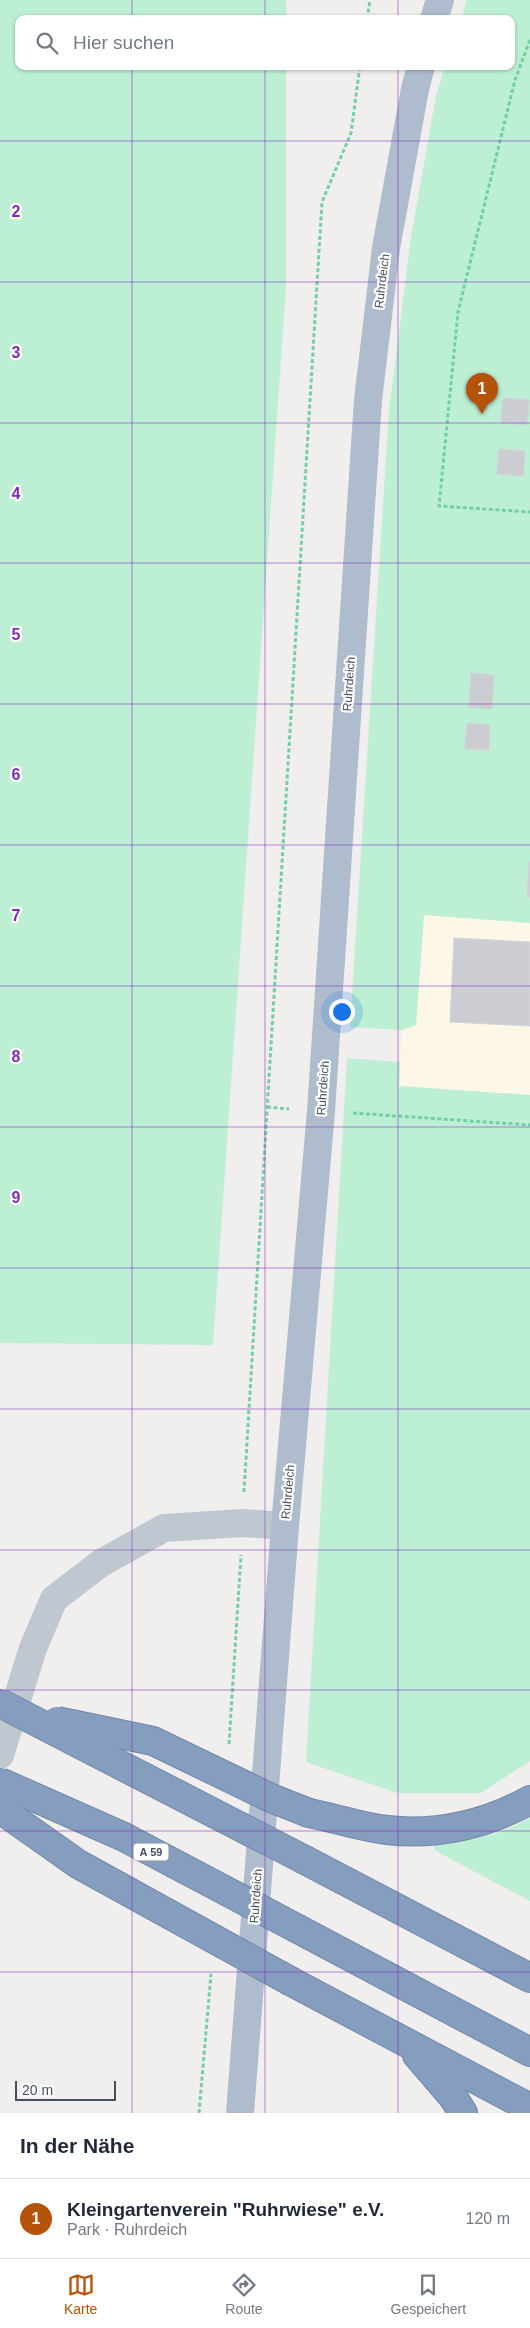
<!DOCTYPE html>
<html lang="de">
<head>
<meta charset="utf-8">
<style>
	body { margin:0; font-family:Helvetica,sans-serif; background:#f2f2f3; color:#1f2937 }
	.scale { position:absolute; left:15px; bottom:12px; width:101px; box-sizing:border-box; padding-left:5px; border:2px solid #46505c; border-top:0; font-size:14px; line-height:18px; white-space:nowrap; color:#46505c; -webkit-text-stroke:4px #fff; paint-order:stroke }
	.you { position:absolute; left:341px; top:1011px; width:18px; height:18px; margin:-12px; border:4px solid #fff; border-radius:50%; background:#1a73e8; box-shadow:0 0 0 8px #1a73e833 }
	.badge { display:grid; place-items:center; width:32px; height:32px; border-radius:50%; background:#b45309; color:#fff; font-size:16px; font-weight:700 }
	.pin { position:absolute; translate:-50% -41px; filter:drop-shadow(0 1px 2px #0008) }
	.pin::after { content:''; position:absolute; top:26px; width:18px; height:15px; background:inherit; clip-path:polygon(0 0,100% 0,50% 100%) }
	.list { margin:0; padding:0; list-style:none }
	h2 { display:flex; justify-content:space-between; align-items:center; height:65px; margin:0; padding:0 20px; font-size:21px }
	h2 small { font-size:16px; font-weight:400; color:#747a83 }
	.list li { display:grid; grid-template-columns:32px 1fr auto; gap:15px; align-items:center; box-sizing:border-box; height:80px; padding:0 20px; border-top:1px solid #e0e1e3 }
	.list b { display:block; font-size:19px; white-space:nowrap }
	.list p { margin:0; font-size:16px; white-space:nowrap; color:#747a83 }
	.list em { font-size:16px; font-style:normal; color:#747a83 }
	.icon { flex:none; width:28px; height:28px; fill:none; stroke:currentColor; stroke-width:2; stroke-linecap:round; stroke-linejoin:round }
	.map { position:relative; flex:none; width:530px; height:2113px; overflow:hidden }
	.search { position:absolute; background:#fff; box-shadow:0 1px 4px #0004; left:15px; right:15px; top:15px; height:55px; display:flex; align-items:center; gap:12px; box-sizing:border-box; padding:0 18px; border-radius:10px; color:#747a83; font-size:19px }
	.sheet { height:145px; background:#fff }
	nav { display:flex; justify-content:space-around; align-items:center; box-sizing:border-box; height:70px; border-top:1px solid #e0e1e3; background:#fff; font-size:14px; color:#747a83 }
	nav a { display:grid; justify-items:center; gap:2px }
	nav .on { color:#b45309 }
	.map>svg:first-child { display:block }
	.commercial { fill:#fcf7e7 }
	.green { fill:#bcefd3 }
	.building { fill:#cbcdd3; stroke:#d2d4da }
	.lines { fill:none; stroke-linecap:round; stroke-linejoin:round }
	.highway-casing { stroke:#7188aa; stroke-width:30 }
	.path { stroke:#74cea7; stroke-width:3; stroke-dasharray:4 2.5; stroke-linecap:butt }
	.minor { stroke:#bfc8d1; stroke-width:28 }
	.major { stroke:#aebcce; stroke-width:28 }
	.highway { stroke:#859dbe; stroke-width:28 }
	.highway-bridge-casing { stroke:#7188aa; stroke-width:30; stroke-linecap:butt }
	.highway-bridge { stroke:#859dbe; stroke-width:28 }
	.grid { fill:none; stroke:#7b2cbf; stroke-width:1; stroke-opacity:0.55 }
	.labels { text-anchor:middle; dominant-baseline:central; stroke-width:4.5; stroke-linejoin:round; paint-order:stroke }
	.shield { fill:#fff; stroke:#7e848d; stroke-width:1 }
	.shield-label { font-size:11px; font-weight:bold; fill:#46505c }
	.street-label { font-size:12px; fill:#46505c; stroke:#fff }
	.grid-label { font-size:16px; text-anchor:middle; font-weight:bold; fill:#7b2cbf; stroke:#fff; stroke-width:4.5; stroke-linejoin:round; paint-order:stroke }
</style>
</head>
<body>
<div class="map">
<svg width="530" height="2113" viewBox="0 0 530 2113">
	<rect width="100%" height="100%" fill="#f1eeee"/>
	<!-- commercial -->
	<path class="commercial" d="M424 915 530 923V1095L398 1086 402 1030 416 1024Z"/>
	<!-- green -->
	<g class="green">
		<path d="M0 0H286V19H19V66H286V286L213 1345 0 1343Z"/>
		<path d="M467 0H530V923L424 915 416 1025 402 1030 350 1027 389 410 411 237 436 96 445 66H511V19H461Z"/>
		<path d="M347 1058 400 1062 399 1086 530 1095V1761L481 1793H398L306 1762Z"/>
		<path d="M530 1818V1901L434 1850V1846C469 1841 500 1835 530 1818Z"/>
	</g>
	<!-- building -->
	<g class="building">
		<path d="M503 398 529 400 527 425 501 423Z"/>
		<path d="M499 449 525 451 523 476 497 474Z"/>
		<path d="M471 673 494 675 492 709 469 707Z"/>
		<path d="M467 723 490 725 489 750 465 749Z"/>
		<path d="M529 862H530V897H527Z"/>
		<path d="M454 938 530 942V1026L450 1022Z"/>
	</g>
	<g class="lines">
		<defs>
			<g id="highway">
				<path d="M309 1813C335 1818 361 1827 387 1830 437 1836 487 1824 530 1800"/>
				<path d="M305 1860 530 1978"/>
				<path d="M298 1929 530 2052"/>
				<path d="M292 1982 530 2108"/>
				<path d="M417 2055 453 2097 463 2113"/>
			</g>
		</defs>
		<!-- highway casing -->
		<use href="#highway" class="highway-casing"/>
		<!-- path -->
		<g class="path">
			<path d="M367 19 370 0"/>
			<path d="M530 40 515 80 458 312 439 506 530 512"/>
			<path d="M267 1107 289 1109"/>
			<path d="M353 1113 530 1125"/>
			<path d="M244 1492 322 202 351 133 360 66"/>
			<path d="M229 1744 241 1555"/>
			<path d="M199 2113 211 1974"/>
		</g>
		<!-- minor -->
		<path class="minor" d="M0 1755 33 1648 54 1599 101 1563 164 1528 242 1523 285 1526"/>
		<!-- major -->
		<g class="major">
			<path d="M434 19 440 0"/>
			<path d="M240 2113 285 1526 321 1111 368 400 386 248 415 89 421 66"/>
		</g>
		<!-- highway -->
		<use href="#highway" class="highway"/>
		<defs>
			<g id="highway-bridge">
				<path d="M0 1703 305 1860"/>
				<path d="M57 1721 153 1741 271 1798 309 1813"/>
				<path d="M0 1782 124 1837 298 1929"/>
				<path d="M0 1809 78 1864 292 1982"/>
			</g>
		</defs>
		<!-- highway-bridge casing -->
		<use href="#highway-bridge" class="highway-bridge-casing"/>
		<!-- highway-bridge -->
		<use href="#highway-bridge" class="highway-bridge"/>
	</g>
	<!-- grid -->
	<path class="grid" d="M132 0V19M265 0V19M398 0V19M132 66V2113M265 66V2113M398 66V2113M0 141H530M0 282H530M0 423H530M0 563H530M0 704H530M0 845H530M0 986H530M0 1127H530M0 1268H530M0 1409H530M0 1550H530M0 1690H530M0 1831H530M0 1972H530"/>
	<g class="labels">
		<!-- shield labels -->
		<rect class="shield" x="133.5" y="1843.5" width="35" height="17" rx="4"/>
		<g class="shield-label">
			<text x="151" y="1852">A 59</text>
		</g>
		<!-- street labels -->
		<g class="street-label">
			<text transform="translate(382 281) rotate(-83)">Ruhrdeich</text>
			<text transform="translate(349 684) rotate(-86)">Ruhrdeich</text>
			<text transform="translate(323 1088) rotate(-86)">Ruhrdeich</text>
			<text transform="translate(288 1492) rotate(-85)">Ruhrdeich</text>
			<text transform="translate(256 1896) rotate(-86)">Ruhrdeich</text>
		</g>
	</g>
	<g class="grid-label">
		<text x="16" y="217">2</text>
		<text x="16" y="358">3</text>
		<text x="16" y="499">4</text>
		<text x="16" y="640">5</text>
		<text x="16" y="780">6</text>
		<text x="16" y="921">7</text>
		<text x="16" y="1062">8</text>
		<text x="16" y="1203">9</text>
	</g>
</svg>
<div class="scale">20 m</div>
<div class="you"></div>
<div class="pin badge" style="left:482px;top:414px">1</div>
<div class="search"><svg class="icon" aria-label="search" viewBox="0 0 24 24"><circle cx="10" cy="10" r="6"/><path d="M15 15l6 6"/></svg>Hier suchen</div>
</div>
<section class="sheet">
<h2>In der Nähe<small></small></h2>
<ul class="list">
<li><span class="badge">1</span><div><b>Kleingartenverein &quot;Ruhrwiese&quot; e.V.</b><p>Park · Ruhrdeich</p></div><em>120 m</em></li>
</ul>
</section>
<nav>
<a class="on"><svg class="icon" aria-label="map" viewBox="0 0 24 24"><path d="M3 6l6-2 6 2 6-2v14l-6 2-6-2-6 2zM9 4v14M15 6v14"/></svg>Karte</a>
<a><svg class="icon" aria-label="directions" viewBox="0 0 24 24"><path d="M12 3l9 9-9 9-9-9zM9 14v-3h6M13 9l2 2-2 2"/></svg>Route</a>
<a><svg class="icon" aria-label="saved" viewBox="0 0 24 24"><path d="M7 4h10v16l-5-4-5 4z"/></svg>Gespeichert</a>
</nav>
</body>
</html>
